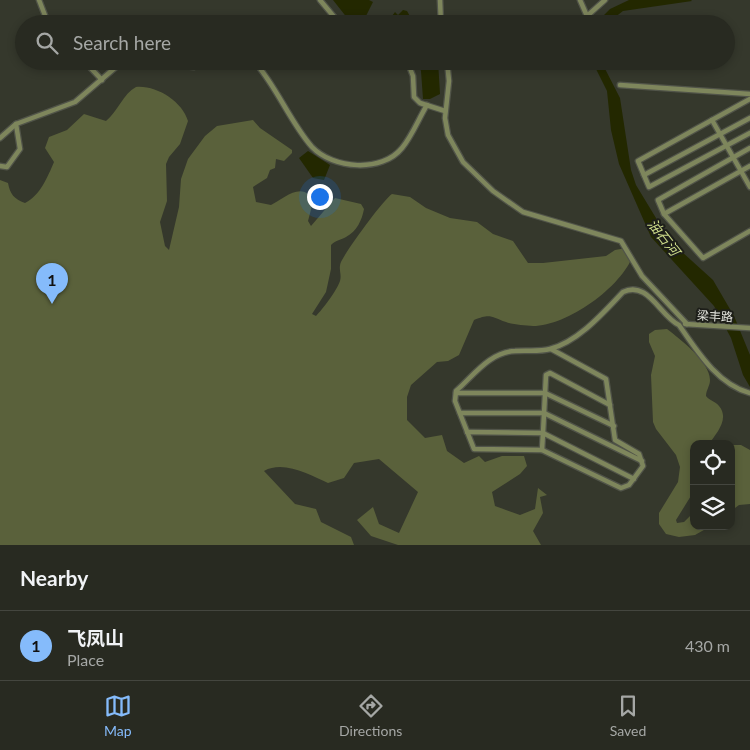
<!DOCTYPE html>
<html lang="en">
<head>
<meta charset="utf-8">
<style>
	body { margin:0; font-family:Lato,"Noto Sans SC",sans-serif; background:#34362e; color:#f1f3f6 }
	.controls { position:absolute; right:15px; bottom:15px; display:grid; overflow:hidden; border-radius:10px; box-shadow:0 2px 8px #0003 }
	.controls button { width:45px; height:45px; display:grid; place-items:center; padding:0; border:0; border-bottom:1px solid #44463f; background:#282a21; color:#f1f3f6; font:25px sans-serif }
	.you { position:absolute; left:319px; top:196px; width:18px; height:18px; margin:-12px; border:4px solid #fff; border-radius:50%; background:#1a73e8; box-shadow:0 0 0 8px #1a73e833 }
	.badge { display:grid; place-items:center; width:32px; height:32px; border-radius:50%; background:#85bbfb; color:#111; font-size:16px; font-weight:700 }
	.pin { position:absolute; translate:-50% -41px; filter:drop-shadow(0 1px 2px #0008) }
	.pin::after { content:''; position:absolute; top:26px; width:18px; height:15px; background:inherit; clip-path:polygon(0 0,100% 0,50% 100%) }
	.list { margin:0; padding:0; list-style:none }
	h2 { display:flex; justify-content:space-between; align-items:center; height:65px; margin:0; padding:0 20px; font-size:21px }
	h2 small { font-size:16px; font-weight:400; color:#a5a7a5 }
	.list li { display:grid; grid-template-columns:32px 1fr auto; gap:15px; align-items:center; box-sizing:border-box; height:70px; padding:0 20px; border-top:1px solid #44463f }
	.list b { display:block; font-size:19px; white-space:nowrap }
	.list p { margin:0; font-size:16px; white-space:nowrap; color:#a5a7a5 }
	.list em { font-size:16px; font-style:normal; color:#a5a7a5 }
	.icon { flex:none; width:28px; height:28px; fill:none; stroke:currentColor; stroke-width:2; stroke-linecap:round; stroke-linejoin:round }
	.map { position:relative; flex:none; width:750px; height:545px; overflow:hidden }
	.search { position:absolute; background:#282a21; box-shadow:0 2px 8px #0003; left:15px; right:15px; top:15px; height:55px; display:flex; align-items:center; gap:12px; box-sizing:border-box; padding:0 18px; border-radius:28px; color:#a5a7a5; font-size:19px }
	.sheet { height:135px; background:#282a21 }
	nav { display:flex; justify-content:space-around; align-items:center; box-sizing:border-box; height:70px; border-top:1px solid #44463f; background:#282a21; font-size:14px; color:#a5a7a5 }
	nav a { display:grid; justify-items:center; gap:2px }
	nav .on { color:#85bbfb }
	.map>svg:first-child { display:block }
	.green { fill:#5a613b }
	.water { fill:#232800 }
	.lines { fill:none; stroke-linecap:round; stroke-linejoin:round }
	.minor-casing { stroke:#515449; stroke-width:7 }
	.minor { stroke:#7e865c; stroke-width:4.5 }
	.labels { text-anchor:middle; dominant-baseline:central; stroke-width:4; stroke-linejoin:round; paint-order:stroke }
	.street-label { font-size:12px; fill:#e6e7e0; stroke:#1d1e19 }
	.water-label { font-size:14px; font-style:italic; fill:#cad888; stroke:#1d1e19 }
</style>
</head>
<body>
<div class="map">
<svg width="750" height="545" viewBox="0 0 750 545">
	<rect width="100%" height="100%" fill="#35382c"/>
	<!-- green -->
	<g class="green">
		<path d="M136 87C156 85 182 101 188 121L180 144 169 157 166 164 167 201 160 222 165 246 169 250 179 207 181 179 188 159 205 136 217 126 253 120 260 128 292 150V153L284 161 276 159 275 168 270 170 267 178 253 187 256 202 271 205C283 199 304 179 313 202L308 221 311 226 335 198 361 204 364 209C362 220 357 231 346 237 341 240 336 240 331 245V269L326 292 312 314 316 316C323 309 337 290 340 281 342 274 338 269 341 262 346 251 383 200 392 194L410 197 426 208 450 218 477 222 493 234 513 241 528 263H543L606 256 615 250 626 248 633 255C622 287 567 326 533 326 525 325 514 325 506 322 491 317 491 313 474 320L459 355 448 361 437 362 411 385 407 397V420L425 438 442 435 447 451 464 463 479 456 485 462 502 456H524L527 466 520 474 492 492 495 506 520 515 535 509 538 488 547 495 540 497 543 513 533 531 541 545H398L371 536 357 520 373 507 379 524 399 533 418 492 379 459 354 463 344 478 328 483C310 475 284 460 264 471L295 504 316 509 321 522 351 537 354 545H0V180L8 183C10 194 14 199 25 203 40 196 48 176 54 162L45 148 49 137 67 130 84 114 106 121C118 111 123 94 136 87Z"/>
		<path d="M667 329C680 339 710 362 710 380 710 386 706 390 706 396 710 401 715 401 719 406 730 419 716 434 709 444H694V491L676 520 677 523 684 522 694 512V526H711L695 535 679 537 666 534 659 524V513L678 482 680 467 676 455 656 429 653 422 651 375 655 356 649 342V334L655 330Z"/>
		<path d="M731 445H741L750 450V504L739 505 731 511Z"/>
	</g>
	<!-- water -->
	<g class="water">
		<path d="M333 0H369L373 2 362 24 348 19Z"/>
		<path d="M629 0H691L692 1 623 11 606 24H595L610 9Z"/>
		<path d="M403 10 407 11 412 20 427 16 435 21 434 24H386L395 12 398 15Z"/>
		<path d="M417 61H438L440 94 430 99H423L421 71Z"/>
		<path d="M592 61H601L620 98 631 170 636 185 659 223 681 251 713 280 734 316 750 355V387L743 375 731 338 714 306 651 237 619 164 611 130 607 91Z"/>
		<path d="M308 151 330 165 324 180 313 178 299 158Z"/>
	</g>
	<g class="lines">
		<defs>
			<g id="minor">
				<path d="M39 0 46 18 52 24"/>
				<path d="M320 0 340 24"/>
				<path d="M440 0 441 24"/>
				<path d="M580 0 587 16"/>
				<path d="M583 24 587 16 605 0"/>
				<path d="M84 61 102 80"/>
				<path d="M254 61C277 87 290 122 312 147 333 169 382 173 402 148 412 136 419 118 427 105"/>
				<path d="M407 61 413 76 414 97 420 103 445 111"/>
				<path d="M447 61 449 81 445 118 448 135 463 162 493 191 523 212 621 241 642 276 687 324"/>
				<path d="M620 85 750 94"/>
				<path d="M750 99 638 161 649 187 750 133"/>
				<path d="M712 120 750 187"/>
				<path d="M0 138 16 124"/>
				<path d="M750 148 658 200 664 214 703 258 750 231"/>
				<path d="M0 166 7 167 20 149 16 124 75 102 116 67 125 64 156 63 194 67 212 61"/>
				<path d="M644 175 750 118"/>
				<path d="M664 214 750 166"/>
				<path d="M685 324 750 328"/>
				<path d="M551 349 606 379 615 440 639 454 643 466 629 485 621 488 542 450 474 449 455 401 456 391C474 375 490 352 515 351 527 350 539 352 550 349 579 341 603 313 623 292 648 280 660 316 679 325 697 351 718 385 750 393"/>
				<path d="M456 393H545L614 426"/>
				<path d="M460 413H544L642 461"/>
				<path d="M467 432 543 433 546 375 550 373 610 405"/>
				<path d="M542 450 543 433 634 479"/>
			</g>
		</defs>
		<!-- minor casing -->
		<use href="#minor" class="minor-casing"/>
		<!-- minor -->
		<use href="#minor" class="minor"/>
	</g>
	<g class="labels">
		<!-- street labels -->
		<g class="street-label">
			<text transform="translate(715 316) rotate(3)">梁丰路</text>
		</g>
		<!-- water labels -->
		<g class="water-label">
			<text transform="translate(664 237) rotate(52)">油石河</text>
		</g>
	</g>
</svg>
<div class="controls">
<button><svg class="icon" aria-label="locate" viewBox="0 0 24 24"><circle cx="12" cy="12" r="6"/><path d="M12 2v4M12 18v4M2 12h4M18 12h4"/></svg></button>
<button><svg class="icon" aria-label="layers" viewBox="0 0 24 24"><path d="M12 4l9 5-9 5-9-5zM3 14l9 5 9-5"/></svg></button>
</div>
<div class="you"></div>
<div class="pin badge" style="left:52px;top:304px">1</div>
<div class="search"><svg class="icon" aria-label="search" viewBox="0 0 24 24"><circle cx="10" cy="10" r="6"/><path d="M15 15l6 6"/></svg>Search here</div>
</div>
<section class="sheet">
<h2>Nearby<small></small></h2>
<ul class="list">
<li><span class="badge">1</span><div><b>飞凤山</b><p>Place</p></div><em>430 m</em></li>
</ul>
</section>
<nav>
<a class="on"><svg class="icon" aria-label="map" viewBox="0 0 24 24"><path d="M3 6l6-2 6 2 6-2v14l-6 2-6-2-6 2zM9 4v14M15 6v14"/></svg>Map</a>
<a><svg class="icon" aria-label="directions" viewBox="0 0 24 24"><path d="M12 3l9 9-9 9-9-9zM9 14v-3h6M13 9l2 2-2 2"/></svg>Directions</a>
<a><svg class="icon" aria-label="saved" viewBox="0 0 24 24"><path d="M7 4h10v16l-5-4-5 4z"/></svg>Saved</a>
</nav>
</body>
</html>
